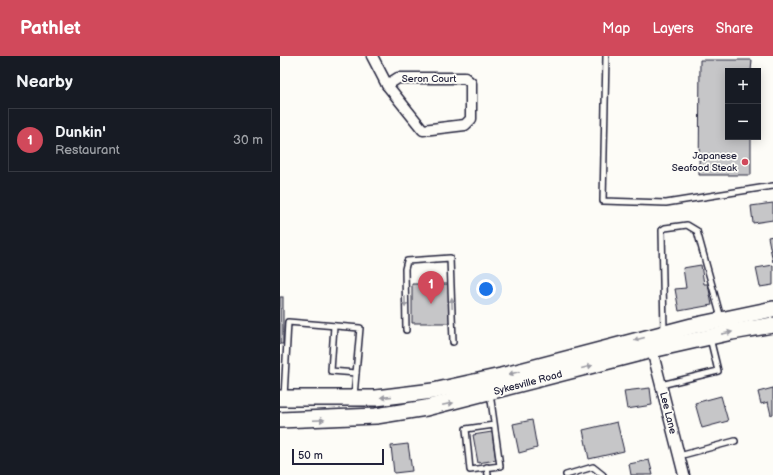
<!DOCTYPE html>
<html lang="en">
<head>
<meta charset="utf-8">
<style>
	body { margin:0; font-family:"Balsamiq Sans",sans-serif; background:#20242c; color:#f1f3f6 }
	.controls { position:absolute; right:12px; top:12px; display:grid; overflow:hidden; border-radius:0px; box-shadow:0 2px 10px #0003 }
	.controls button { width:36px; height:36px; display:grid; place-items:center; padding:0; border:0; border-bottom:1px solid #363941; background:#171b24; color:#f1f3f6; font:20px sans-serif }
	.scale { position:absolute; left:12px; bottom:10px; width:92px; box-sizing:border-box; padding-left:4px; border:2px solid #22223b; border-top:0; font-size:11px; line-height:14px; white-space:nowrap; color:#22223b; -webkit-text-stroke:3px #fdfcf7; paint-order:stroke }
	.you { position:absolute; left:206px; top:233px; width:14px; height:14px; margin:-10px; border:3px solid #fff; border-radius:50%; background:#1a73e8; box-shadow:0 0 0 6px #1a73e833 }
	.badge { display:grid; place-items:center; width:26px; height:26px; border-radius:50%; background:#d1495b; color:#fff; font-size:13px; font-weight:700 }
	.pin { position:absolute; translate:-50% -33px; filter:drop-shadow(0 1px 2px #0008) }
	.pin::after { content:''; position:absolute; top:21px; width:14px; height:12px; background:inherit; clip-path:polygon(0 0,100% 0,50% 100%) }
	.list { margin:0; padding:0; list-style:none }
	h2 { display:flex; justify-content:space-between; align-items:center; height:52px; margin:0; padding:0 16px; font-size:17px }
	h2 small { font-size:13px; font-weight:400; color:#9ea1a6 }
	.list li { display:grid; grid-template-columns:26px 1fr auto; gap:12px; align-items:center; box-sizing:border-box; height:64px; margin:0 8px 8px; padding:0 8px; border:1px solid #363941; border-radius:0px }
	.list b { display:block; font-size:15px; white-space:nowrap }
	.list p { margin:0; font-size:13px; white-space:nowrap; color:#9ea1a6 }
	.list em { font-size:13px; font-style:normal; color:#9ea1a6 }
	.map { position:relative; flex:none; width:493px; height:419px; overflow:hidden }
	header { display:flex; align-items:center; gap:24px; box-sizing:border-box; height:56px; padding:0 20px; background:#d1495b; color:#fff }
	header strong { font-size:19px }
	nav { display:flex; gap:22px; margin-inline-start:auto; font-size:14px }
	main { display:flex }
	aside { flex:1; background:#171b24 }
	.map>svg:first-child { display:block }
	.building { fill:#c6c6c8; stroke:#22223b }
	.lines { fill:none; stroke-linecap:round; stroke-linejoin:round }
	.lane-casing { stroke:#22223b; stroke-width:8 }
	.street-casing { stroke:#22223b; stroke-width:13 }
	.primary-casing { stroke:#22223b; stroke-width:18 }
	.lane { stroke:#fdfcf7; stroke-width:5 }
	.street { stroke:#fdfcf7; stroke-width:10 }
	.primary { stroke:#fdfcf7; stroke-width:15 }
	.oneway { fill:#9a9aa2 }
	.poi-dot { fill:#d1495b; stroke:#fdfcf7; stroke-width:1.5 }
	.labels { text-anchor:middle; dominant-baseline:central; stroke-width:3.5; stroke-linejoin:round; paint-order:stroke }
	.street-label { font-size:10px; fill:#22223b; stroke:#fdfcf7 }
	.poi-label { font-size:10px; fill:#22223b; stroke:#fdfcf7; text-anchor:end }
</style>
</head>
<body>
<header>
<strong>Pathlet</strong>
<nav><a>Map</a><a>Layers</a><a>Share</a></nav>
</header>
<main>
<aside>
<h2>Nearby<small></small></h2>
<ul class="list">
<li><span class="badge">1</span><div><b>Dunkin'</b><p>Restaurant</p></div><em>30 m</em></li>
</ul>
</aside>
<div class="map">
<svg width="493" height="419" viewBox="0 0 493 419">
	<rect width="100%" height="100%" fill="#fdfcf7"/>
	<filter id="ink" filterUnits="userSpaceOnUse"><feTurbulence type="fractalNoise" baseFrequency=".025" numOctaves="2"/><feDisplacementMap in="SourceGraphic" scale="8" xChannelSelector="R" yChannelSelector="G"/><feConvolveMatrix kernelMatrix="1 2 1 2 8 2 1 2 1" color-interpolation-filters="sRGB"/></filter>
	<g filter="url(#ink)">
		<!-- building -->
		<g class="building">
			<path d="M420 4H472L471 15H448V81H471V119H419Z"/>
			<path d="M493 147V164L473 167 471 150Z"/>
			<path d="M493 180V206L488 181Z"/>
			<path d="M421 209 424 228H428L432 249 399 255 395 233 406 232 403 212Z"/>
			<path d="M493 209V229L480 231 476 212Z"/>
			<path d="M132 228H169L171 267H132Z"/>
			<rect x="0" y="241" width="3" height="47"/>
			<path d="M370 332 372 349 347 353 344 335Z"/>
			<path d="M493 332V358L491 359 488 346 481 348 478 336Z"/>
			<path d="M441 340 448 365 422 372 415 347Z"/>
			<path d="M252 364 257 392 239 397 233 368Z"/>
			<path d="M337 366 344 395 309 403 303 374Z"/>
			<path d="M212 376 216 404 198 407 193 379Z"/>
			<path d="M128 388 132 415 114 417 111 390Z"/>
			<path d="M369 404 373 419H351L349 408Z"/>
		</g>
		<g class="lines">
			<defs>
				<g id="lane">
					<path d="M326 0 323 145 386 147 493 130"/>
					<path d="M54 270 51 315 76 317"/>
					<path d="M126 274 125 213 127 205 170 202 173 286"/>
					<path d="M384 276 382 174 385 172 407 169 417 175 441 262"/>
					<path d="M381 329 438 315 430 282"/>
					<path d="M210 337 220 410 190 414 186 373 214 369"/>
					<path d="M4 341 8 266 80 272 74 340"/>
					<path d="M399 400 455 385"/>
					<path d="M207 411 208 419"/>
					<path d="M286 419 313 411 323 419"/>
				</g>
				<g id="street">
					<path d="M92 0 107 29"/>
					<path d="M118 22H185L191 27V63L185 69 143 74 107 29Z"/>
					<path d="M372 294 404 419"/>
				</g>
				<g id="primary">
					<path d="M0 342H96L153 335 221 320 412 270 493 253"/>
					<path d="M0 364 96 360 146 352 372 294 452 276 493 269"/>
				</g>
			</defs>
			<!-- lane casing -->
			<use href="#lane" class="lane-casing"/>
			<!-- street casing -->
			<use href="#street" class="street-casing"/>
			<!-- primary casing -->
			<use href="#primary" class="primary-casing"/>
			<!-- lane -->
			<use href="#lane" class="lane"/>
			<!-- street -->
			<use href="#street" class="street"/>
			<!-- primary -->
			<use href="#primary" class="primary"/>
		</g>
		<!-- one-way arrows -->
		<defs><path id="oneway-solid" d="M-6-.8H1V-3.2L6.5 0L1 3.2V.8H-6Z"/></defs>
		<g class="oneway">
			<use href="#oneway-solid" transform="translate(125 246) rotate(89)"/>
			<use href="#oneway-solid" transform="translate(172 247) rotate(-92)"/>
			<use href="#oneway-solid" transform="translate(447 277) rotate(-12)"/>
			<use href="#oneway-solid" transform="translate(359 283) rotate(165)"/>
			<use href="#oneway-solid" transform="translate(307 311) rotate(-15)"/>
			<use href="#oneway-solid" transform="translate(234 317) rotate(165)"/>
			<use href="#oneway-solid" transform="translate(106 341) rotate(175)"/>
			<use href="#oneway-solid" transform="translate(168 348) rotate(-12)"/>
			<use href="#oneway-solid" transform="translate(39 364) rotate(-2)"/>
		</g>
	</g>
	<!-- markers -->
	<circle class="poi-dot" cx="465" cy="106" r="4"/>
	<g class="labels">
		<!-- street labels -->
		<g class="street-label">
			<text x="149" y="23">Seron Court</text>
			<text transform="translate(248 327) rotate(-15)">Sykesville Road</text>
			<text transform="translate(388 357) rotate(76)">Lee Lane</text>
		</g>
		<!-- poi labels -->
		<g class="poi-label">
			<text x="457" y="100">Japanese<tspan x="457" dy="12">Seafood Steak</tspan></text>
		</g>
	</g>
</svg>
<div class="controls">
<button>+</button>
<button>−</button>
</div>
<div class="scale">50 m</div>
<div class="you"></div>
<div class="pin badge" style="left:151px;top:248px">1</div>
</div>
</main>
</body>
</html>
